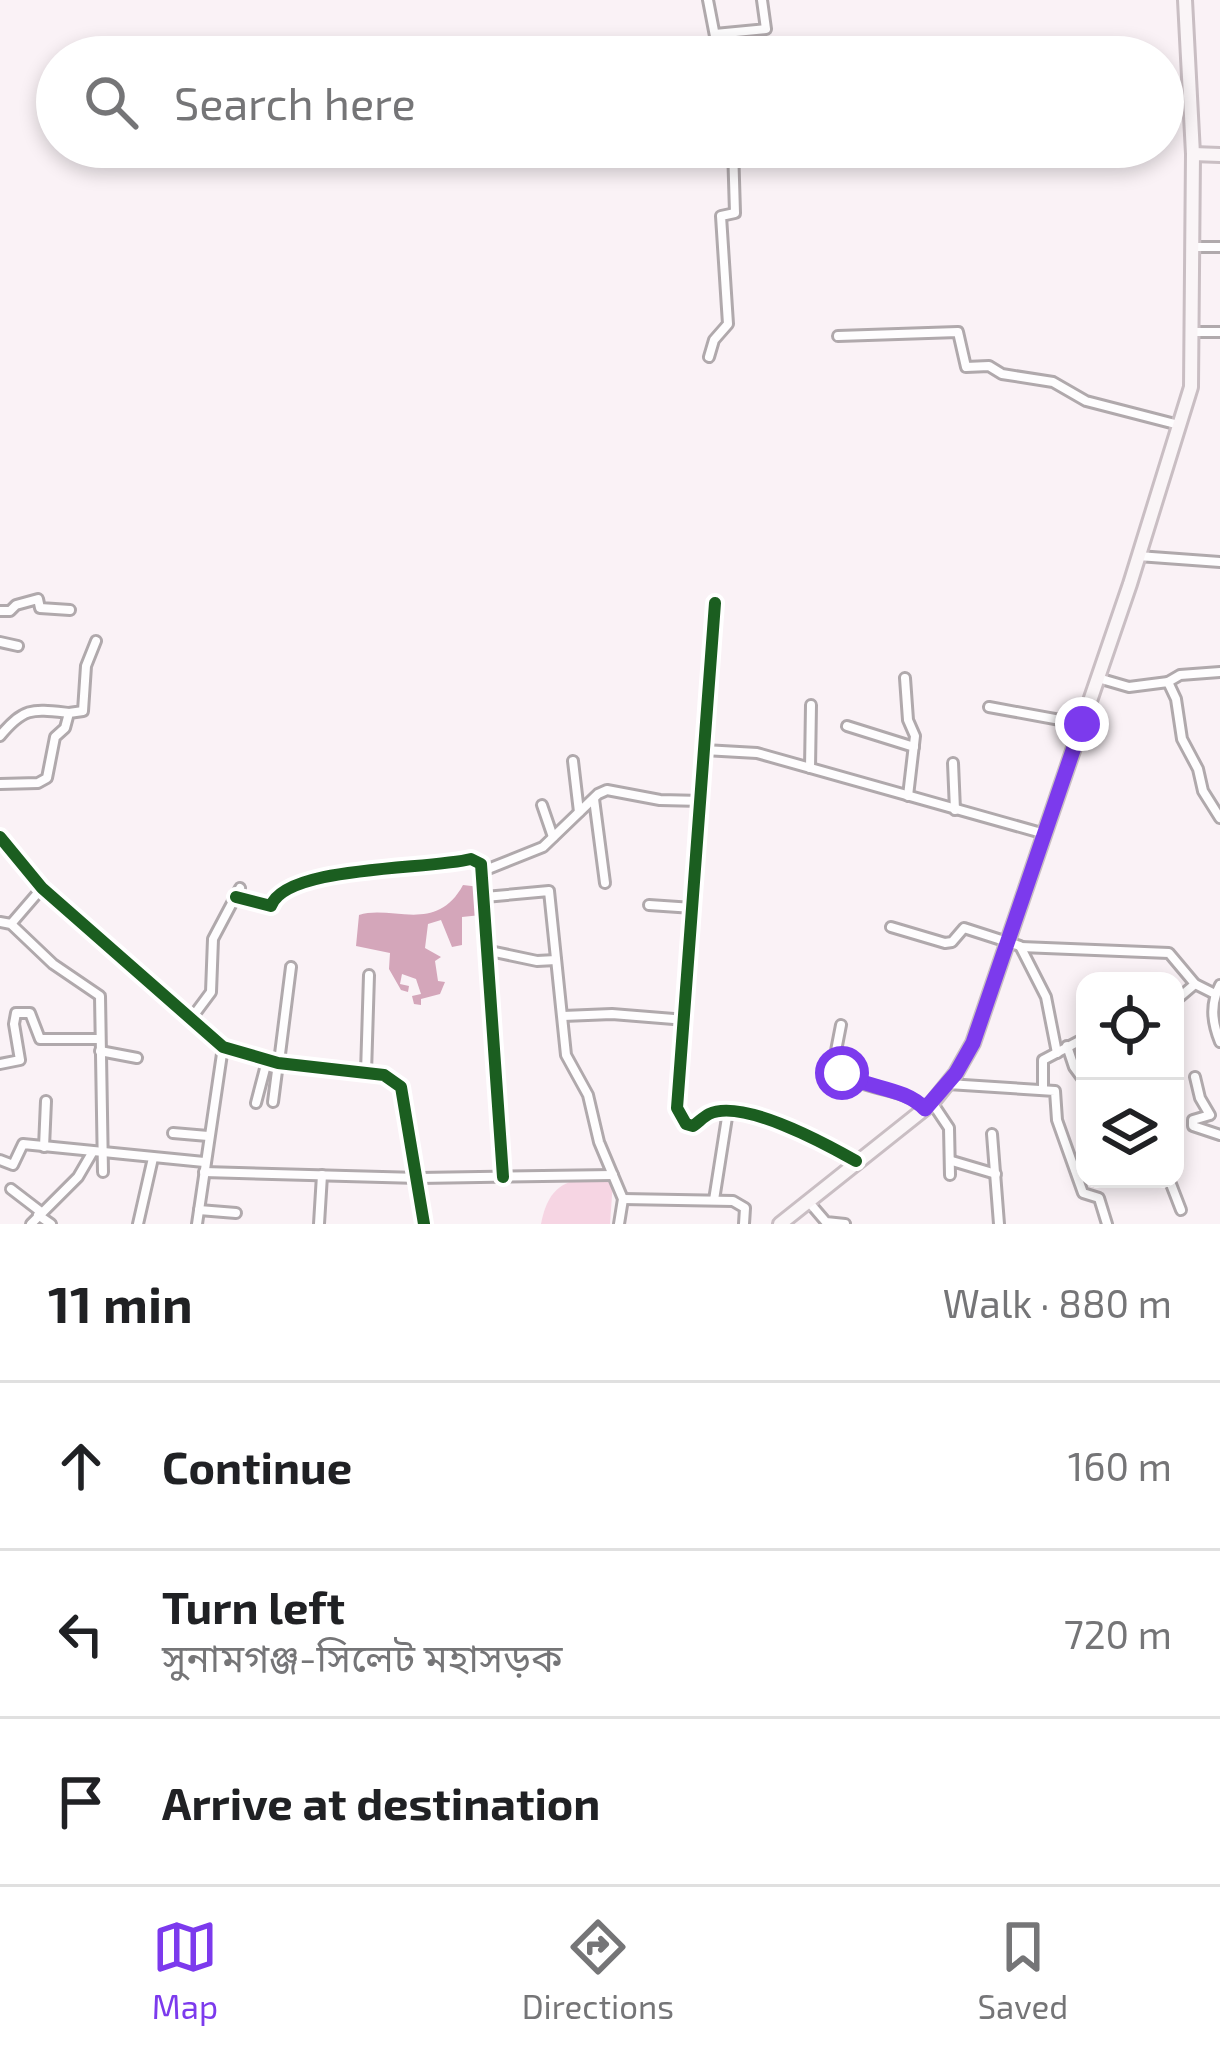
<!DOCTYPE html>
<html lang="en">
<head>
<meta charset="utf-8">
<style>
	body { margin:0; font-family:"Exo 2","Noto Sans Bengali",sans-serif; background:#f6f6f6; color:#202124 }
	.controls { position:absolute; right:36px; bottom:36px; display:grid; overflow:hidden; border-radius:24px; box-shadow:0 6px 18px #0003 }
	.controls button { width:108px; height:108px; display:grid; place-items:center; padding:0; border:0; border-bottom:3px solid #e0e0e0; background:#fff; color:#202124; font:60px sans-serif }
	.stop { position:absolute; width:36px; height:36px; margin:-27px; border:9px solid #7c3aed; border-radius:50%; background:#fff }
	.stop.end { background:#7c3aed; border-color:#fff; box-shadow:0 3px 12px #0008 }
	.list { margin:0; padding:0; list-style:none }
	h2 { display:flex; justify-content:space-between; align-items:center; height:156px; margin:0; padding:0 48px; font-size:51px }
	h2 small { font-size:39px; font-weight:400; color:#757577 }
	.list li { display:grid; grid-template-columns:78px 1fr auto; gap:36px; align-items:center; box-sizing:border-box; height:168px; padding:0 48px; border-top:3px solid #e0e0e0 }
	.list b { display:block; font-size:45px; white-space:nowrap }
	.list p { margin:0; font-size:39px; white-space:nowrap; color:#757577 }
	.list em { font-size:39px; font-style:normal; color:#757577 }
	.icon { flex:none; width:66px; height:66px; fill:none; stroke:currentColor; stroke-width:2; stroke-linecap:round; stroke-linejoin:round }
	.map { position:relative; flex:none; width:1220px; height:1224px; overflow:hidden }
	.search { position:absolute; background:#fff; box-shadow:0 6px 18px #0003; left:36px; right:36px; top:36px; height:132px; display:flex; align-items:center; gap:30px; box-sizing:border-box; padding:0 42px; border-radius:66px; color:#757577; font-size:45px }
	.sheet { height:660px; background:#fff }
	nav { display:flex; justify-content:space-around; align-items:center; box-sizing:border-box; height:168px; border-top:3px solid #e0e0e0; background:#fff; font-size:33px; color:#757577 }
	nav a { display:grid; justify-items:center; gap:6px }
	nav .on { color:#7c3aed }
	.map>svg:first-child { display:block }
	.green { fill:#f6d5e3 }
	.water { fill:#d4a6ba }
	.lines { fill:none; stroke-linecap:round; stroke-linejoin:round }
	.minor-casing { stroke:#b0a9ac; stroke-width:14 }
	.major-casing { stroke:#c9bec3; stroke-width:18 }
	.minor { stroke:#fefdfe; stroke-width:8 }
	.major { stroke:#faf5f7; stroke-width:12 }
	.cycleway-casing { stroke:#fff; stroke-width:20 }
	.cycleway { stroke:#1b5e20; stroke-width:12 }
	.route { stroke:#7c3aed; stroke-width:15 }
</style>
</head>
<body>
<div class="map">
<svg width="1220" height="1224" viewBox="0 0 1220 1224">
	<rect width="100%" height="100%" fill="#faf2f6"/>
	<!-- green -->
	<path class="green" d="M583 1179 613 1181 610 1224H541C546 1198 556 1182 583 1179Z"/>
	<!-- water -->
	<path class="water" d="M463 885 480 887 481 915 462 917V945L452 947 441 920 428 924 425 948 441 957 435 961 438 981 445 982 440 994 421 999V1005L414 1004 412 996 421 994 416 979 402 974 400 984 409 986 408 992 401 990 389 969 390 953 356 946 359 915C391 904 436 935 463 885Z"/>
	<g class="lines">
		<defs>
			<g id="minor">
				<path d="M708 0 719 57"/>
				<path d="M715 34 766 29 762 0"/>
				<path d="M1194 247H1220"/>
				<path d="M1194 332H1220"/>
				<path d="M838 336 958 332 966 367 989 366 1002 374 1053 382 1086 401 1179 425"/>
				<path d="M709 357 714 340 728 324 721 216 735 213 733 147"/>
				<path d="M1138 556 1220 562"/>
				<path d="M715 603 677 1108 686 1124 693 1126C699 1122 703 1117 709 1114 742 1098 826 1144 856 1161"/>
				<path d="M0 611H10L16 605 38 599 40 608 70 610"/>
				<path d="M0 642 18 646"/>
				<path d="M905 678 908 720 915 736 908 796"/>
				<path d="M1098 678 1129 687 1168 682 1176 699 1182 739 1198 769 1203 791 1220 818"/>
				<path d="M1168 682 1180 675 1220 672"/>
				<path d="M989 707 1082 724"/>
				<path d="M847 726 914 747"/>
				<path d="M0 736C24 707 32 709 69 713"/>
				<path d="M704 750 757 753 1045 834"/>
				<path d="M573 761 579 812"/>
				<path d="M953 763 955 810"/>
				<path d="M810 768 811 705"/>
				<path d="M0 784 38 783 47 778 55 737 65 728 69 713 83 711 86 666 96 641"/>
				<path d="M594 799 605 883"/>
				<path d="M542 805 553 837"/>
				<path d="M0 837 42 888 223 1047 278 1063 384 1075 401 1087 424 1224"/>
				<path d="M483 871 543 847 598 794 607 790 660 800 702 801"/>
				<path d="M236 897 271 906C286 865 428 870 471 859L481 864 503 1177"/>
				<path d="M485 897 549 891 566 1055 588 1095 599 1142 623 1199 619 1224"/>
				<path d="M649 905 693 908"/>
				<path d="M0 922 11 924 53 964 100 996 103 1172"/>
				<path d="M11 924 42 888"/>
				<path d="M891 927 945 943 952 942 964 928 1020 946 1046 997 1057 1053"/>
				<path d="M1021 947 1169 953 1195 984 1215 994"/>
				<path d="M490 951 537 961 556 960"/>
				<path d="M1220 985C1210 1004 1212 1022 1220 1042"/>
				<path d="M1175 1001 1195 984"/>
				<path d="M563 1016 612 1014 686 1020"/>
				<path d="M191 1019 211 992 213 939 240 888"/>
				<path d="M841 1025 834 1061C852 1096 901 1082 925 1109"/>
				<path d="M1067 1046 1074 1067 1085 1082"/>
				<path d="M100 1051 137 1058"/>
				<path d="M279 1062 291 967"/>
				<path d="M0 1064 20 1060 14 1024 16 1013H30L40 1039H100"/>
				<path d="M366 1073 369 975"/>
				<path d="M1195 1077 1200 1098 1210 1115 1193 1120V1126L1220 1135"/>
				<path d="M948 1084 1055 1091 1057 1120 1083 1193 1099 1198 1107 1224"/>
				<path d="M1043 1090V1060L1085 1038"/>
				<path d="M273 1102 278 1063"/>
				<path d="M256 1103 267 1061"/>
				<path d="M933 1104 949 1128 950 1175"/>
				<path d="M173 1133 208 1136"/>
				<path d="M992 1134 999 1224"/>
				<path d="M44 1147 46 1101"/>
				<path d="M0 1160 13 1165 23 1144 204 1162"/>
				<path d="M952 1161 996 1174"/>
				<path d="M204 1172 419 1178 613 1175"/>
				<path d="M1169 1179 1181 1210"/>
				<path d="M11 1189 41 1212"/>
				<path d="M623 1199 733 1201 745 1208 744 1224"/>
				<path d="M714 1200 728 1111"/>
				<path d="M808 1201 826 1222 845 1224"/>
				<path d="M199 1210 236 1213"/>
				<path d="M38 1215 51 1224"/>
				<path d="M31 1224 78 1177 92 1153"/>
				<path d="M138 1224 153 1158"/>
				<path d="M197 1224 223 1047"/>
				<path d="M319 1224 322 1175"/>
			</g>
			<g id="major">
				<path d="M1193 154 1220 155"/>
				<path d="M780 1224 932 1103 956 1073 973 1043 1130 584 1191 387 1193 154 1185 0"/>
			</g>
		</defs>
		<!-- minor casing -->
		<use href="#minor" class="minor-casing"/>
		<!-- major casing -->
		<use href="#major" class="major-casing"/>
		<!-- minor -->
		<use href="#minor" class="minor"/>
		<!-- major -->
		<use href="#major" class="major"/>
		<defs>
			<g id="cycleway">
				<path d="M715 603 677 1108 686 1124 693 1126C699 1122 703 1117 709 1114 742 1098 826 1144 856 1161"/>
				<path d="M0 837 42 888 223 1047 278 1063 384 1075 401 1087 424 1224"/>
				<path d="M236 897 271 906C286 865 428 870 471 859L481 864 503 1177"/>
			</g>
		</defs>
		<!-- cycleway casing -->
		<use href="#cycleway" class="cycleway-casing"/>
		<!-- cycleway -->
		<use href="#cycleway" class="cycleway"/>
	</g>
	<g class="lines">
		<!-- route -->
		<path class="route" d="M842 1073C867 1089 905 1087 925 1109L956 1073 973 1043 1082 724"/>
	</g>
</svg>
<div class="controls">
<button><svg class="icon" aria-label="locate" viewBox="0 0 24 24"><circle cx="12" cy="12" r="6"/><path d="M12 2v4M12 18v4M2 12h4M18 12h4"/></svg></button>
<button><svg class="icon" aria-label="layers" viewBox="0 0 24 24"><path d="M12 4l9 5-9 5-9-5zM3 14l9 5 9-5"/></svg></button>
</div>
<div class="stop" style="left:842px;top:1073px"></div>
<div class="stop end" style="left:1082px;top:724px"></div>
<div class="search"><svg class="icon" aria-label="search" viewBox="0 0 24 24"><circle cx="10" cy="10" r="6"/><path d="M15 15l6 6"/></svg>Search here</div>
</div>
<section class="sheet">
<h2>11 min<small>Walk · 880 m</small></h2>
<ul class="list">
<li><svg class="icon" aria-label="ahead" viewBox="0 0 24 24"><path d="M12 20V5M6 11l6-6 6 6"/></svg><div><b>Continue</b></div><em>160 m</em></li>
<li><svg class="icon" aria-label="left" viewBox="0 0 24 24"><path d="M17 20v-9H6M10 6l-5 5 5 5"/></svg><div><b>Turn left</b><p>সুনামগঞ্জ-সিলেট মহাসড়ক</p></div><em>720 m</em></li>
<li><svg class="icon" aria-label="arrive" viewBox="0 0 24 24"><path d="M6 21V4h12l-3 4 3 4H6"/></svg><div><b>Arrive at destination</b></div></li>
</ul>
</section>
<nav>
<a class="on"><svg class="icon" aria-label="map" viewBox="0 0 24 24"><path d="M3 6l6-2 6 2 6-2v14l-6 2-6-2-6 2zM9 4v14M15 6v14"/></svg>Map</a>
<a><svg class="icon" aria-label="directions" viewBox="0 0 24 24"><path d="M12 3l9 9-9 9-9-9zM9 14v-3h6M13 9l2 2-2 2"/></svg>Directions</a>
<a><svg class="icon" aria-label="saved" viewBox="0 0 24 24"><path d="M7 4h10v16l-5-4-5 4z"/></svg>Saved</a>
</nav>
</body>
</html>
